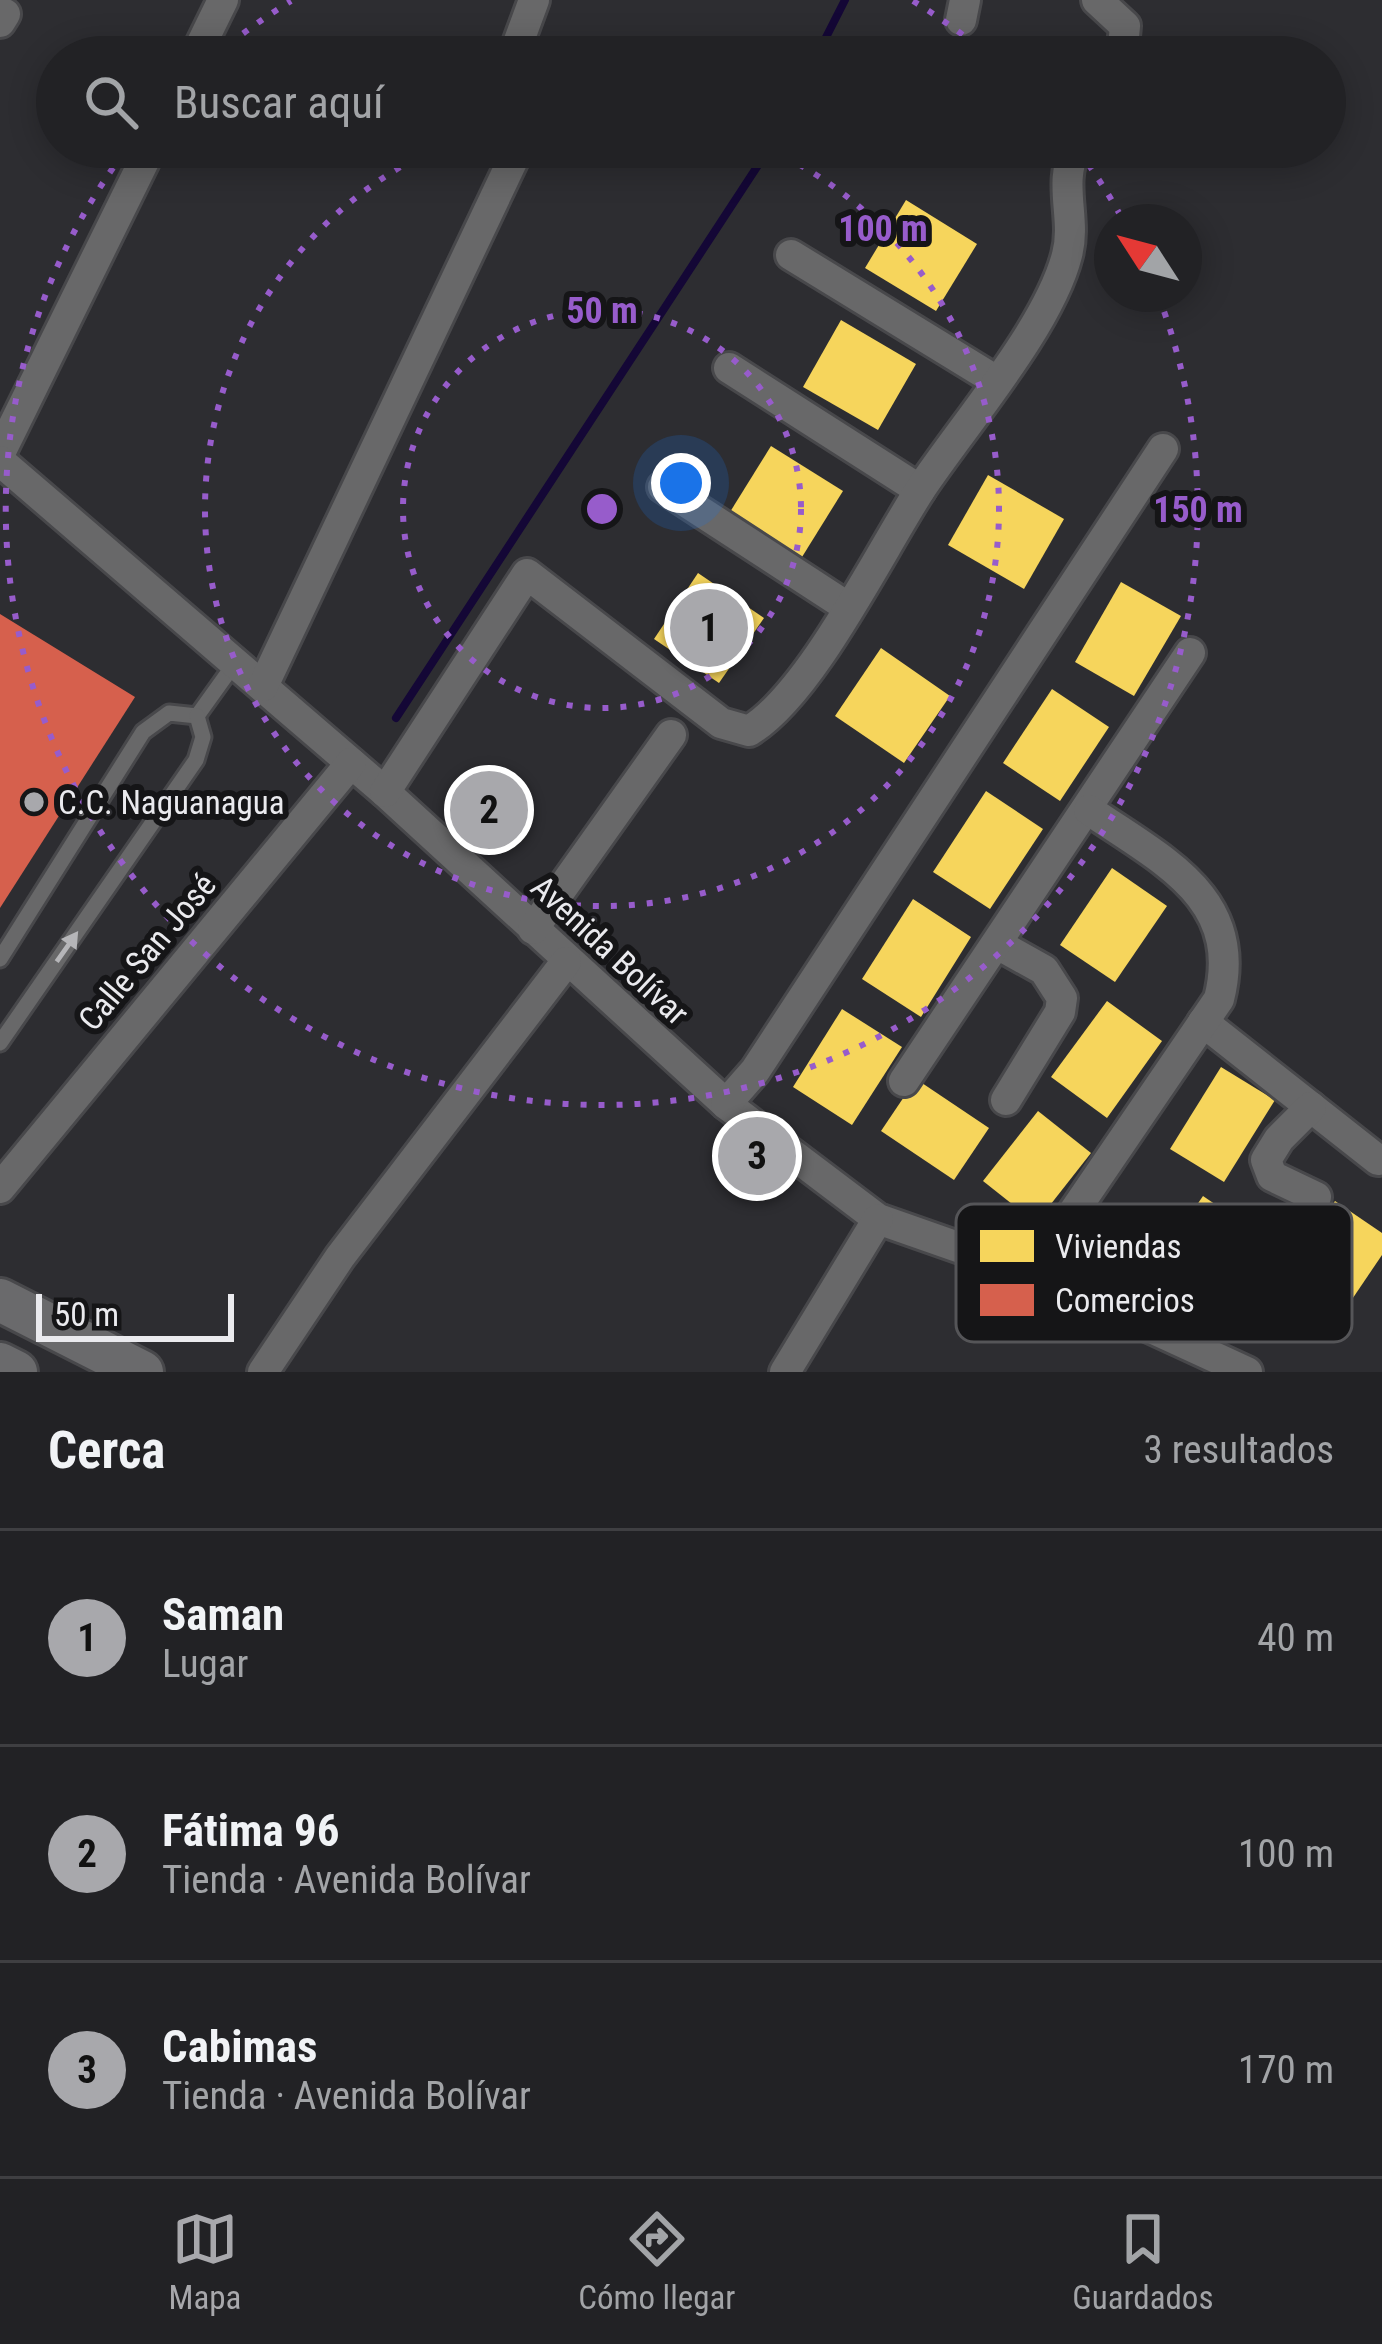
<!DOCTYPE html>
<html lang="es">
<head>
<meta charset="utf-8">
<style>
	body { margin:0; font-family:"Roboto Condensed",sans-serif; background:#2e2f32; color:#f1f3f6 }
	.compass { position:absolute; left:1094px; top:204px; width:108px; height:108px; border-radius:50%; background:#222225; box-shadow:0 6px 30px #0003; rotate:306deg }
	.scale { position:absolute; left:36px; bottom:30px; width:198px; box-sizing:border-box; padding-left:12px; border:6px solid #eaeaee; border-top:0; font-size:33px; line-height:42px; white-space:nowrap; color:#eaeaee; -webkit-text-stroke:9px #151517; paint-order:stroke }
	.you { position:absolute; left:681px; top:483px; width:42px; height:42px; margin:-30px; border:9px solid #fff; border-radius:50%; background:#1a73e8; box-shadow:0 0 0 18px #1a73e833 }
	.badge { display:grid; place-items:center; width:78px; height:78px; border-radius:50%; background:#a8a8ac; color:#111; font-size:39px; font-weight:700 }
	.pin { position:absolute; translate:-50% -50%; border:6px solid #fff; box-shadow:0 3px 12px #0006 }
	.list { margin:0; padding:0; list-style:none }
	h2 { display:flex; justify-content:space-between; align-items:center; height:156px; margin:0; padding:0 48px; font-size:51px }
	h2 small { font-size:39px; font-weight:400; color:#a2a4a7 }
	.list li { display:grid; grid-template-columns:78px 1fr auto; gap:36px; align-items:center; box-sizing:border-box; height:216px; padding:0 48px; border-top:3px solid #3f3f42 }
	.list b { display:block; font-size:45px; white-space:nowrap }
	.list p { margin:0; font-size:39px; white-space:nowrap; color:#a2a4a7 }
	.list em { font-size:39px; font-style:normal; color:#a2a4a7 }
	.icon { flex:none; width:66px; height:66px; fill:none; stroke:currentColor; stroke-width:2; stroke-linecap:round; stroke-linejoin:round }
	.map { position:relative; flex:none; width:1382px; height:1372px; overflow:hidden }
	.search { position:absolute; background:#222225; box-shadow:0 6px 30px #0003; left:36px; right:36px; top:36px; height:132px; display:flex; align-items:center; gap:30px; box-sizing:border-box; padding:0 42px; border-radius:66px; color:#a2a4a7; font-size:45px }
	.sheet { height:804px; background:#222225 }
	nav { display:flex; justify-content:space-around; align-items:center; box-sizing:border-box; height:168px; border-top:3px solid #3f3f42; background:#222225; font-size:33px; color:#a2a4a7 }
	nav a { display:grid; justify-items:center; gap:6px }
	nav .on { color:#a8a8ac }
	.map>svg:first-child { display:block }
	.homes { fill:#f6d55c }
	.shops { fill:#d6604d }
	.lines { fill:none; stroke-linecap:round; stroke-linejoin:round }
	.stream { stroke:#140736; stroke-width:8 }
	.lane-casing { stroke:#48484b; stroke-width:21 }
	.street-casing { stroke:#48484b; stroke-width:36 }
	.secondary-casing { stroke:#48484b; stroke-width:48 }
	.lane { stroke:#686869; stroke-width:15 }
	.street { stroke:#686869; stroke-width:30 }
	.secondary { stroke:#6a6a6c; stroke-width:42 }
	.oneway { fill:#b6b6b9 }
	.ring { fill:none; stroke:#975ccb; stroke-width:6; stroke-dasharray:6 12 }
	.poi-dot { fill:#a8a8ac; stroke:#151517; stroke-width:4.5 }
	.labels { text-anchor:middle; dominant-baseline:central; stroke-width:12; stroke-linejoin:round; paint-order:stroke }
	.poi-label { font-size:33px; fill:#eaeaee; stroke:#151517; text-anchor:start }
	.street-label { font-size:33px; fill:#eaeaee; stroke:#151517 }
	.key { fill:#151517; stroke:#555558; stroke-width:3 }
	.key-label { font-size:33px; fill:#eaeaee }
	.centre { fill:#975ccb; stroke:#151517; stroke-width:6 }
	.ring-label { font-size:36px; text-anchor:middle; font-weight:bold; fill:#975ccb; stroke:#151517; stroke-width:12; stroke-linejoin:round; paint-order:stroke }
</style>
</head>
<body>
<div class="map">
<svg width="1382" height="1372" viewBox="0 0 1382 1372">
	<rect width="100%" height="100%" fill="#2d2d31"/>
	<!-- homes -->
	<g class="homes">
		<path d="M906 200 977 244 936 311 865 268Z"/>
		<path d="M841 320 916 364 878 430 803 387Z"/>
		<path d="M771 446 843 491 802 557 730 512Z"/>
		<path d="M988 475 1064 519 1024 589 948 545Z"/>
		<path d="M698 573 764 618 719 683 654 639Z"/>
		<path d="M1121 582 1181 616 1134 696 1075 662Z"/>
		<path d="M881 648 950 696 904 763 835 716Z"/>
		<path d="M1052 689 1109 727 1060 801 1003 763Z"/>
		<path d="M986 791 1043 829 990 909 933 872Z"/>
		<path d="M1112 868 1167 906 1115 982 1060 945Z"/>
		<path d="M913 899 971 937 921 1017 862 979Z"/>
		<path d="M1107 1001 1162 1041 1107 1118 1051 1077Z"/>
		<path d="M842 1009 902 1047 852 1125 793 1087Z"/>
		<path d="M1221 1067 1275 1100 1224 1182 1170 1149Z"/>
		<path d="M916 1079 989 1128 954 1180 881 1131Z"/>
		<path d="M1038 1111 1091 1153 1036 1223 983 1181Z"/>
		<path d="M1203 1196 1278 1247 1240 1302 1165 1251Z"/>
		<path d="M1335 1201 1382 1233V1255L1338 1320 1280 1281Z"/>
	</g>
	<!-- shops -->
	<path class="shops" d="M0 614 135 697 0 908Z"/>
	<g class="lines">
		<!-- stream -->
		<g class="stream">
			<path d="M816 57 845 0"/>
			<path d="M396 718 770 147"/>
		</g>
		<defs>
			<g id="lane">
				<path d="M197 716 235 663"/>
				<path d="M0 959 143 732 169 713 197 716"/>
				<path d="M0 1043 196 760 203 737 197 716"/>
			</g>
			<g id="street">
				<path d="M1097 0 1125 26 1122 57"/>
				<path d="M961 20 965 0"/>
				<path d="M0 22 5 14"/>
				<path d="M195 57 223 0"/>
				<path d="M513 57 534 0"/>
				<path d="M665 147H671"/>
				<path d="M791 255 995 380"/>
				<path d="M729 368 920 490"/>
				<path d="M0 453 151 147"/>
				<path d="M0 461 385 792 726 1104 878 1219 1032 1273 1247 1372"/>
				<path d="M663 487 849 608"/>
				<path d="M263 686 519 147"/>
				<path d="M385 792 527 574 721 723 749 731C811 694 880 551 922 487 965 423 1049 326 1067 255 1077 218 1057 184 1076 147"/>
				<path d="M533 929 671 735"/>
				<path d="M999 945 1044 970 1062 998 1060 1012 1006 1100"/>
				<path d="M1203 1022 1378 1160"/>
				<path d="M904 1081 1190 653"/>
				<path d="M726 1104 755 1071 1163 449"/>
				<path d="M1311 1107 1279 1139 1266 1160 1272 1176 1316 1197"/>
				<path d="M0 1188 351 763"/>
				<path d="M1032 1273 1219 999C1245 897 1161 860 1089 810"/>
				<path d="M263 1372 340 1257 566 962"/>
				<path d="M785 1372 878 1219"/>
			</g>
			<g id="secondary">
				<path d="M0 1300 142 1372"/>
				<path d="M0 1364 16 1372"/>
			</g>
		</defs>
		<!-- lane casing -->
		<use href="#lane" class="lane-casing"/>
		<!-- street casing -->
		<use href="#street" class="street-casing"/>
		<!-- secondary casing -->
		<use href="#secondary" class="secondary-casing"/>
		<!-- lane -->
		<use href="#lane" class="lane"/>
		<!-- street -->
		<use href="#street" class="street"/>
		<!-- secondary -->
		<use href="#secondary" class="secondary"/>
	</g>
	<!-- one-way arrows -->
	<defs><path id="oneway-solid" d="M-6-.8H1V-3.2L6.5 0L1 3.2V.8H-6Z" transform="scale(3)"/></defs>
	<use class="oneway" href="#oneway-solid" transform="translate(67 947) rotate(-55)"/>
	<!-- distance rings -->
	<g class="ring">
		<circle cx="602" cy="509" r="199"/>
		<path d="M767 148A397 397 0 1 1 437 148"/>
		<path d="M215 56A596 596 0 0 1 291 1M913 1A596 596 0 0 1 989 56M1078 150A596 596 0 0 1 1123 220M1158 295A596 596 0 1 1 126 150"/>
	</g>
	<!-- markers -->
	<circle class="poi-dot" cx="34" cy="802" r="12"/>
	<g class="labels">
		<!-- poi labels -->
		<g class="poi-label">
			<text x="58" y="802">C.C. Naguanagua</text>
		</g>
		<!-- street labels -->
		<g class="street-label">
			<text transform="translate(610 950) rotate(43)">Avenida Bolívar</text>
			<text transform="translate(147 952) rotate(-50)">Calle San José</text>
		</g>
	</g>
	<!-- legend -->
	<rect x="956" y="1204" width="396" height="138" rx="18" class="key"/>
	<rect x="980" y="1230" width="54" height="32" fill="#f6d55c"/>
	<rect x="980" y="1284" width="54" height="32" fill="#d6604d"/>
	<g class="key-label">
		<text x="1055" y="1258">Viviendas</text>
		<text x="1055" y="1312">Comercios</text>
	</g>
	<circle cx="602" cy="509" r="18" class="centre"/>
	<g class="ring-label">
		<text x="883" y="241">100 m</text>
		<text x="602" y="323">50 m</text>
		<text x="1198" y="522">150 m</text>
	</g>
</svg>
<svg class="compass" viewBox="-18 -18 36 36"><path d="M0-13l5 13h-10z" fill="#e53935"/><path d="M0 13l5-13h-10z" fill="#a2a4a7"/></svg>
<div class="scale">50 m</div>
<div class="you"></div>
<div class="pin badge" style="left:709px;top:628px">1</div>
<div class="pin badge" style="left:489px;top:810px">2</div>
<div class="pin badge" style="left:757px;top:1156px">3</div>
<div class="search"><svg class="icon" aria-label="search" viewBox="0 0 24 24"><circle cx="10" cy="10" r="6"/><path d="M15 15l6 6"/></svg>Buscar aquí</div>
</div>
<section class="sheet">
<h2>Cerca<small>3 resultados</small></h2>
<ul class="list">
<li><span class="badge">1</span><div><b>Saman</b><p>Lugar</p></div><em>40 m</em></li>
<li><span class="badge">2</span><div><b>Fátima 96</b><p>Tienda · Avenida Bolívar</p></div><em>100 m</em></li>
<li><span class="badge">3</span><div><b>Cabimas</b><p>Tienda · Avenida Bolívar</p></div><em>170 m</em></li>
</ul>
</section>
<nav>
<a class="on"><svg class="icon" aria-label="map" viewBox="0 0 24 24"><path d="M3 6l6-2 6 2 6-2v14l-6 2-6-2-6 2zM9 4v14M15 6v14"/></svg>Mapa</a>
<a><svg class="icon" aria-label="directions" viewBox="0 0 24 24"><path d="M12 3l9 9-9 9-9-9zM9 14v-3h6M13 9l2 2-2 2"/></svg>Cómo llegar</a>
<a><svg class="icon" aria-label="saved" viewBox="0 0 24 24"><path d="M7 4h10v16l-5-4-5 4z"/></svg>Guardados</a>
</nav>
</body>
</html>
